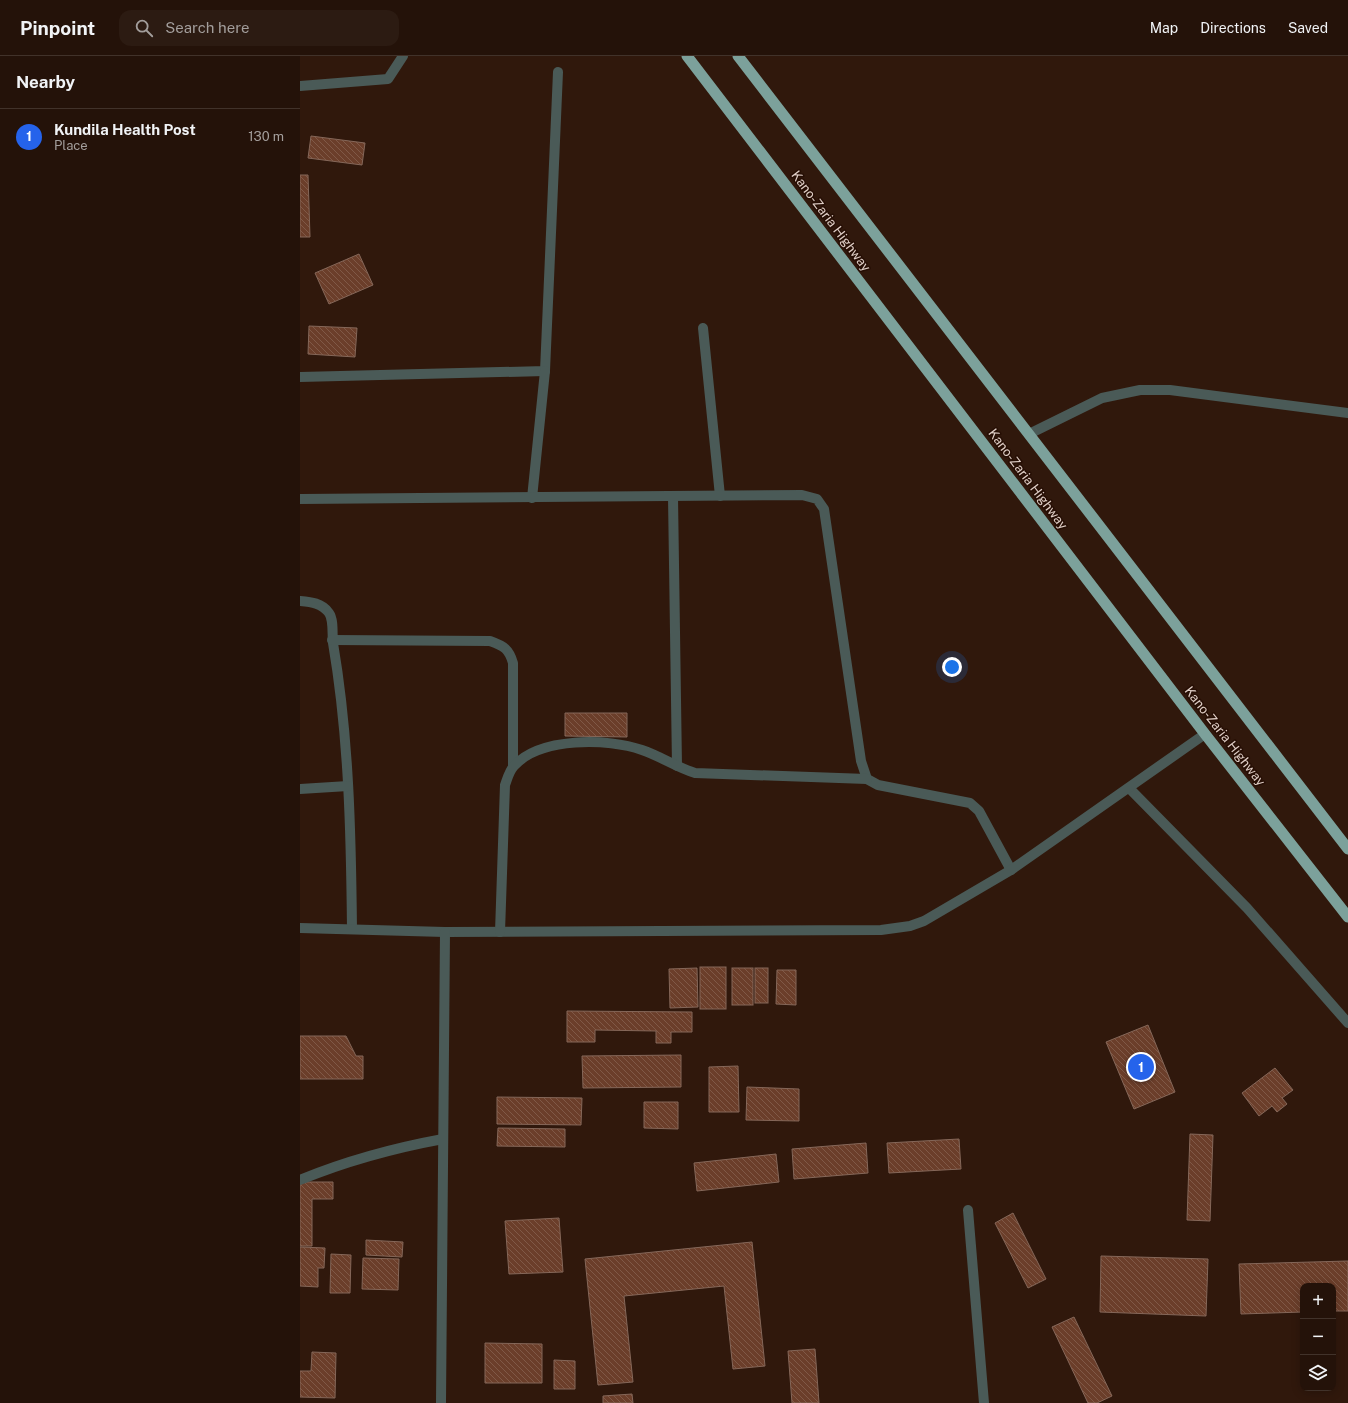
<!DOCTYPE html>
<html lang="en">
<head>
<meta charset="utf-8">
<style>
	body { margin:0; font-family:"Public Sans",sans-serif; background:#2c1b12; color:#f1f3f6 }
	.controls { position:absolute; right:12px; bottom:12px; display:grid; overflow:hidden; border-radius:8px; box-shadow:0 2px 10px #0003 }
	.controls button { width:36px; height:36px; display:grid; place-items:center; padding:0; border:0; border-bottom:1px solid #41322a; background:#241209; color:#f1f3f6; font:20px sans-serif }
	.you { position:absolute; left:652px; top:611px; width:14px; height:14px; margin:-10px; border:3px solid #fff; border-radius:50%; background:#1a73e8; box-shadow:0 0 0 6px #1a73e833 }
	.badge { display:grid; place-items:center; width:26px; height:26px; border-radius:50%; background:#2563eb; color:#fff; font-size:13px; font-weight:700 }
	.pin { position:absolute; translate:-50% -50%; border:2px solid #fff; box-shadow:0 1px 4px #0006 }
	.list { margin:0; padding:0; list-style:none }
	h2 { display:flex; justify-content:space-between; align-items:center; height:52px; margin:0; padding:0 16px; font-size:17px }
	h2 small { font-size:13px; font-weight:400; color:#a39e9c }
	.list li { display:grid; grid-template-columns:26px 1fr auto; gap:12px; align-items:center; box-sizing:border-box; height:56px; padding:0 16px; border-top:1px solid #41322a }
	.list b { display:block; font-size:15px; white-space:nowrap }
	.list p { margin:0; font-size:13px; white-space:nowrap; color:#a39e9c }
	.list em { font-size:13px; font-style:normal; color:#a39e9c }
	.icon { flex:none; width:22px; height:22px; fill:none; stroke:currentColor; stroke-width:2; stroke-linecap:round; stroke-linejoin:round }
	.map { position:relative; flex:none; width:1048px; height:1347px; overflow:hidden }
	header { display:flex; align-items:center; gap:24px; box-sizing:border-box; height:56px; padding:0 20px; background:#241209; border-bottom:1px solid #41322a }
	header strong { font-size:19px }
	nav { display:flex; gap:22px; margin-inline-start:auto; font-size:14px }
	.search { width:280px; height:36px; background:#2c1b12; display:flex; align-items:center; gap:10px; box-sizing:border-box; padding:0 14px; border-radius:12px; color:#a39e9c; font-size:15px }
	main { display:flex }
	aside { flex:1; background:#241209 }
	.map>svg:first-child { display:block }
	.building { fill:url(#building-back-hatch); stroke:#856759 }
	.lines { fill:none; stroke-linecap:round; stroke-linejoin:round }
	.service { stroke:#4a5a57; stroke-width:10 }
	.minor { stroke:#4a5a57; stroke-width:10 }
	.trunk { stroke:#7ca19b; stroke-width:11 }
	.labels { text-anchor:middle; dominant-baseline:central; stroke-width:3; stroke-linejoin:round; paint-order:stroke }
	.street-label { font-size:13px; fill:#e0cfc7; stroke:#260e04 }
</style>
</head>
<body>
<header>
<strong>Pinpoint</strong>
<div class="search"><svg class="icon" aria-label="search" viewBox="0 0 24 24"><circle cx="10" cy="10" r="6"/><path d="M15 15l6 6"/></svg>Search here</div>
<nav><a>Map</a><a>Directions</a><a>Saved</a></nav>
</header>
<main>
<aside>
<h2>Nearby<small></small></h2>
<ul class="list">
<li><span class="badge">1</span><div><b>Kundila Health Post</b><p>Place</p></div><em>130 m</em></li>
</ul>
</aside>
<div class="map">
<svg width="1048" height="1347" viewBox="0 0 1048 1347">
	<defs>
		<pattern id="building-back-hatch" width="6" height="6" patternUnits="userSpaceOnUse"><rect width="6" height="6" fill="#6b3e2a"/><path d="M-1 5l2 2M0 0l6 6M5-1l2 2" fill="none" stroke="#805947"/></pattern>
	</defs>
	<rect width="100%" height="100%" fill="#30180c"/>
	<!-- building -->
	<g class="building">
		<path d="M11 80 65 87 62 109 8 102Z"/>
		<path d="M0 119H8L10 181H0Z"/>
		<path d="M59 198 73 229 29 248 15 217Z"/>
		<path d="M9 270 57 272 55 301 8 298Z"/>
		<path d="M265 657H327V681L265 680Z"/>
		<rect x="400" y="911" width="26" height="42"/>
		<path d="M397 912 398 951 370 952 369 913Z"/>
		<rect x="432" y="912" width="21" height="37"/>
		<rect x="455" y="912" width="13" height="35"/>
		<path d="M477 914H496V949L476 948Z"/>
		<path d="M267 955 392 956V976H371V987H356V975L295 974V986H267Z"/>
		<path d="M848 969 875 1036 834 1053 806 986Z"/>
		<path d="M0 980H46L56 1000H63V1023H0Z"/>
		<path d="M381 999V1031L283 1032 282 1000Z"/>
		<path d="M438 1010 439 1056H409V1011Z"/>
		<path d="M975 1012 993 1034 982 1042 987 1048 977 1056 972 1050 959 1060 942 1037Z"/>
		<path d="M447 1031 499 1033V1065L446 1064Z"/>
		<path d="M197 1041 282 1042 281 1069 197 1068Z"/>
		<path d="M344 1046H378V1073L344 1072Z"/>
		<path d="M198 1072 265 1073V1091L197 1090Z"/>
		<path d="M890 1078 913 1079 910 1165 887 1164Z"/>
		<path d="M659 1083 661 1113 589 1117 587 1087Z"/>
		<path d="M566 1087 568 1117 494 1123 492 1093Z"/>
		<path d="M476 1098 479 1126 397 1135 394 1107Z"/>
		<path d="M4 1126H33V1143H12V1190H0V1129Z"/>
		<path d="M713 1157 746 1223 728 1232 695 1167Z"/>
		<path d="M259 1162 263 1216 209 1218 205 1165Z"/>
		<path d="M66 1184 103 1186 102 1201 66 1199Z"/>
		<path d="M452 1186 465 1310 433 1313 424 1230 324 1240 333 1326 298 1329 285 1203Z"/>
		<path d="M0 1191 25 1192 24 1212H18V1231L0 1230Z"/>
		<path d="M31 1198 51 1199 50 1237H30Z"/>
		<path d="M801 1200 908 1203 906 1260 800 1256Z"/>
		<path d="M63 1202 99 1203 98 1234 62 1233Z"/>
		<path d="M1048 1205V1255H1033V1230H1003V1256L941 1258 939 1208Z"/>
		<path d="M774 1261 812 1340 797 1347H788L752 1271Z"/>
		<path d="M185 1287 242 1288V1327H185Z"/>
		<path d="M515 1293 519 1347H492L488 1295Z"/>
		<path d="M12 1296 36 1297 35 1342 0 1341V1315H11Z"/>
		<path d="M254 1304 275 1305V1333H254Z"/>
		<path d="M332 1338 333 1347H303V1340Z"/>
	</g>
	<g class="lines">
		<!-- service -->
		<g class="service">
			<path d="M729 378 802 342 840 334H870L1048 357"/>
			<path d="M668 1154 684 1347"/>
		</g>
		<!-- minor -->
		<g class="minor">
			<path d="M0 30 88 23 103 0"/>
			<path d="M403 272 420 440"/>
			<path d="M0 321 245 315 258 16"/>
			<path d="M373 441 377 710"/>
			<path d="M232 442 245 315"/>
			<path d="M0 443 502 439 517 443 524 453 561 705 567 723 578 729 670 747 679 755 711 814"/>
			<path d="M0 545C11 546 22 547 29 557 34 564 32 579 33 587 49 681 51 777 52 873"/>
			<path d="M32 584 190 585C204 590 209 593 213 607V710"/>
			<path d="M829 732 947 852 1048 967"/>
			<path d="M0 733 48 730"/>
			<path d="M0 872 145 876 581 874 610 870 624 865 711 814 905 678"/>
			<path d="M200 876 205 729C207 724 209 715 214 710 240 681 308 682 342 694 360 700 376 711 395 717L567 723"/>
			<path d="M0 1124C46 1105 94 1092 143 1083"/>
			<path d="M141 1347 145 876"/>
		</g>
		<!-- trunk -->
		<g class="trunk">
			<path d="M387 0 905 678 1048 861"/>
			<path d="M438 0 1048 793"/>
		</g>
	</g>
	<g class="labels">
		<!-- street labels -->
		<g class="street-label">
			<text transform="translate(531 165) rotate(53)">Kano-Zaria Highway</text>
			<text transform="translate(728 423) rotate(53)">Kano-Zaria Highway</text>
			<text transform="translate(925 680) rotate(52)">Kano-Zaria Highway</text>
		</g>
	</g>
</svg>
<div class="controls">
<button>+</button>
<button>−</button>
<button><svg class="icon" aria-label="layers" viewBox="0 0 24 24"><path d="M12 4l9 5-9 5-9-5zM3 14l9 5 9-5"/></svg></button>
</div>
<div class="you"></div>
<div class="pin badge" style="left:841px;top:1011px">1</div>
</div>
</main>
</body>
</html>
